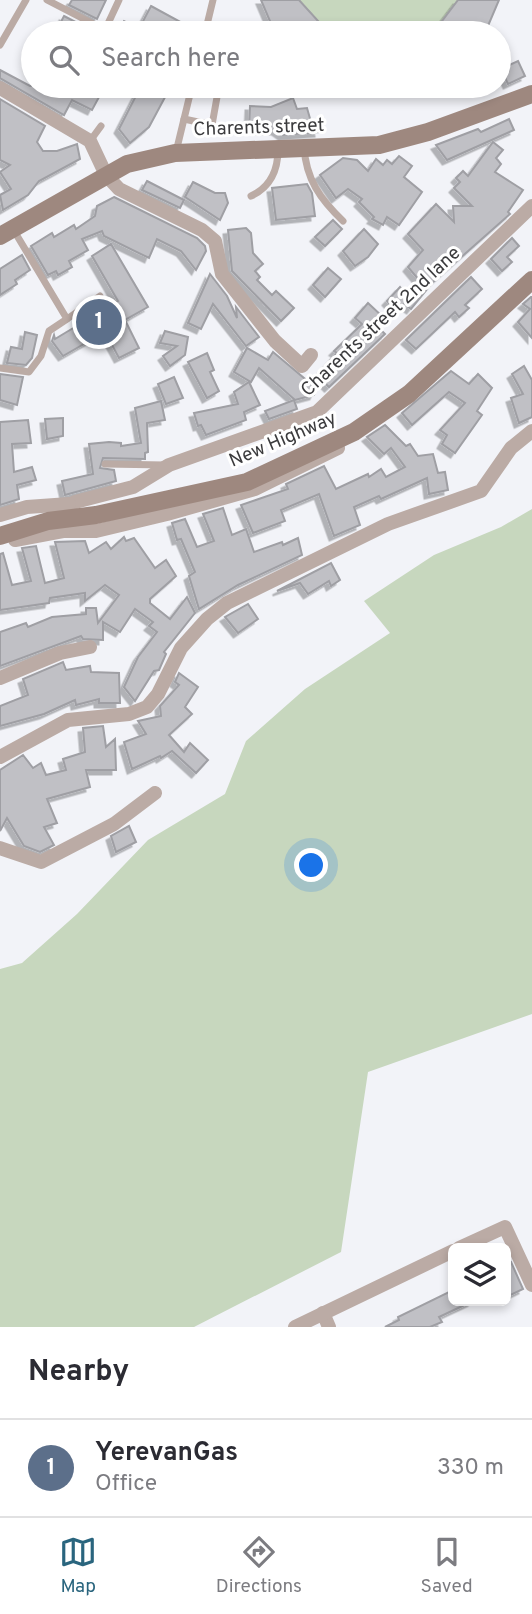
<!DOCTYPE html>
<html lang="en">
<head>
<meta charset="utf-8">
<style>
	body { margin:0; font-family:Overpass,sans-serif; background:#f7f7f7; color:#2b2b33 }
	.controls { position:absolute; right:21px; bottom:21px; display:grid; overflow:hidden; border-radius:10px; box-shadow:0 4px 10px #0003 }
	.controls button { width:63px; height:63px; display:grid; place-items:center; padding:0; border:0; border-bottom:2px solid #e1e1e2; background:#fff; color:#2b2b33; font:35px sans-serif }
	.you { position:absolute; left:312px; top:866px; width:24px; height:24px; margin:-18px; border:5px solid #fff; border-radius:50%; background:#1a73e8; box-shadow:0 0 0 10px #1a73e833 }
	.badge { display:grid; place-items:center; width:46px; height:46px; border-radius:50%; background:#2a657e; color:#fff; font-size:23px; font-weight:700 }
	.pin { position:absolute; translate:-50% -50%; border:4px solid #fff; box-shadow:0 2px 7px #0006 }
	.list { margin:0; padding:0; list-style:none }
	h2 { display:flex; justify-content:space-between; align-items:center; height:91px; margin:0; padding:0 28px; font-size:30px }
	h2 small { font-size:23px; font-weight:400; color:#7c7c81 }
	.list li { display:grid; grid-template-columns:46px 1fr auto; gap:21px; align-items:center; box-sizing:border-box; height:98px; padding:0 28px; border-top:2px solid #e1e1e2 }
	.list b { display:block; font-size:26px; white-space:nowrap }
	.list p { margin:0; font-size:23px; white-space:nowrap; color:#7c7c81 }
	.list em { font-size:23px; font-style:normal; color:#7c7c81 }
	.icon { flex:none; width:38px; height:38px; fill:none; stroke:currentColor; stroke-width:2; stroke-linecap:round; stroke-linejoin:round }
	.map { position:relative; flex:none; width:532px; height:1327px; overflow:hidden }
	.search { position:absolute; background:#fff; box-shadow:0 4px 10px #0003; left:21px; right:21px; top:21px; height:77px; display:flex; align-items:center; gap:18px; box-sizing:border-box; padding:0 24px; border-radius:38px; color:#7c7c81; font-size:26px }
	.sheet { height:189px; background:#fff }
	nav { display:flex; justify-content:space-around; align-items:center; box-sizing:border-box; height:98px; border-top:2px solid #e1e1e2; background:#fff; font-size:19px; color:#7c7c81 }
	nav a { display:grid; justify-items:center; gap:4px }
	nav .on { color:#2a657e }
	.map>svg:first-child { display:block }
	.green { fill:#c7d7be }
	.building { fill:#c0c0c5; stroke:#9f9fa4; stroke-width:2; filter:url(#shadow) }
	.lines { fill:none; stroke-linecap:round; stroke-linejoin:round }
	.lane { stroke:#bbaba5; stroke-width:7 }
	.street { stroke:#bbaba5; stroke-width:14 }
	.secondary { stroke:#9e887f; stroke-width:18 }
	.labels { text-anchor:middle; dominant-baseline:central; stroke-width:6; stroke-linejoin:round; paint-order:stroke }
	.street-label { font-size:19px; fill:#3b3b3d; stroke:#fff }
</style>
</head>
<body>
<div class="map">
<svg width="532" height="1327" viewBox="0 0 532 1327">
	<defs>
		<filter id="shadow"><feDropShadow dx="-4.5" dy="4.5" stdDeviation="0" flood-color="#0004"/></filter>
	</defs>
	<rect width="100%" height="100%" fill="#f2f3f8"/>
	<!-- green -->
	<g class="green">
		<path d="M261 0H499L485 33H275Z"/>
		<path d="M532 509V1014L368 1072 341 1252 194 1327H0V969L22 963 77 914 148 840 225 794 246 741 305 689 390 633 364 601 434 555 501 527Z"/>
	</g>
	<!-- building -->
	<g class="building">
		<path d="M72 0H106L97 19 69 5Z"/>
		<path d="M261 0H299L329 33H275Z"/>
		<path d="M458 0H499L485 33H433Z"/>
		<path d="M151 6 199 32V33H117L124 21 139 29Z"/>
		<path d="M64 16 91 30 90 33H55Z"/>
		<path d="M518 61 525 76 508 84 501 69Z"/>
		<path d="M0 70 30 86H105L92 110 72 100 64 115 0 78Z"/>
		<path d="M141 86H171L149 127 130 143 119 129Z"/>
		<path d="M293 98 297 109 307 108 311 122 316 120 319 132 283 135 276 130 249 129 250 106 271 107Z"/>
		<path d="M0 99 45 126 37 142 43 151H57L77 144 80 159 39 181 28 195 3 210 0 195 11 189 0 172 10 165 0 160Z"/>
		<path d="M509 119 514 130 447 160 436 145 478 129 481 132Z"/>
		<path d="M493 142 503 150 496 158 501 164 495 172 523 190 508 212 510 214 432 283 411 309 404 304 397 312 387 301 400 287 407 295 419 280 408 267 423 250 408 234 436 204 454 222 453 206H472L454 188 460 182 456 178 463 171 468 176Z"/>
		<path d="M399 156 412 166 404 177 422 192 399 225 387 217 383 225 372 219 374 217 359 202 362 199 348 189 336 198 320 175 343 158 357 160 368 171 376 159 383 165 387 160 392 164Z"/>
		<path d="M147 181 184 200 180 208 142 190Z"/>
		<path d="M193 182 215 193H225L228 203 220 220 185 197Z"/>
		<path d="M307 184 312 193 315 216 276 220 272 188Z"/>
		<path d="M114 197 197 238 205 246 206 251 196 270 181 251 157 239 149 258 104 236 102 231 82 239 88 250 69 261 72 267 58 275 56 271 48 275 31 246 52 233 54 237 74 225 76 229 95 216 97 206Z"/>
		<path d="M333 220 342 229 325 246 315 237Z"/>
		<path d="M246 228 251 233 253 253 263 264 255 271 260 277 257 280 272 295 276 291 294 308 281 321 232 271 228 230Z"/>
		<path d="M364 229 378 244 368 257 355 266 343 251Z"/>
		<path d="M512 238 519 246 507 257 512 262 502 271 491 259Z"/>
		<path d="M111 244 148 307 125 320 139 348 119 358 105 332 63 356 52 341 54 335 55 339 118 301 92 256Z"/>
		<path d="M22 255 30 270 15 280 17 284 0 295V269Z"/>
		<path d="M328 268 341 279 325 297 313 285Z"/>
		<path d="M210 274 227 296 237 318 236 307 259 337 246 346 213 304 201 329 188 323Z"/>
		<path d="M471 277 482 289 465 305 469 308 459 317 455 312 416 349 406 340Z"/>
		<path d="M531 297H532V338L518 322 530 309 523 304Z"/>
		<path d="M368 303 383 317 376 325 385 334 329 387 321 379 314 395 295 400 259 368 251 382 234 372 247 348 268 360 273 352 310 383 337 353 334 351 362 324 355 318Z"/>
		<path d="M165 331 188 337 185 355 170 366 163 356 177 346 160 343Z"/>
		<path d="M25 332 37 335 32 358 26 365 7 363 11 347 22 349Z"/>
		<path d="M207 353 214 370 210 372 219 391 207 398 188 362Z"/>
		<path d="M524 366 532 380V417L519 423 511 398 523 394 512 374Z"/>
		<path d="M451 371 469 384 478 374 492 388 477 411 482 415 455 453 442 444 447 435 440 430 465 403 449 392 412 425 402 413Z"/>
		<path d="M0 374 23 377 17 405 0 400Z"/>
		<path d="M174 377 183 398 166 404 158 384Z"/>
		<path d="M249 382 260 405 244 412 246 420 206 435 201 425 198 426 194 413 238 404 234 392Z"/>
		<path d="M294 400 297 409 269 419 265 411Z"/>
		<path d="M161 401 165 420 147 423 148 452 145 453V459L103 458 100 468 114 470 116 481 65 495 62 481 93 474 89 444 109 442 121 443V446L141 443 135 408Z"/>
		<path d="M63 418V436L47 439 45 419Z"/>
		<path d="M28 420 31 443 12 444 14 472 32 467 36 480 17 485 19 499 0 505V422Z"/>
		<path d="M385 425 406 446 410 444 418 456 433 454 438 473 445 472 448 490 429 494 427 478 381 499 379 496 354 507 360 525 334 536 319 494 281 510 285 521 253 533 241 505 288 489 286 484 324 466 336 489 368 474 369 477 381 469 386 477 405 467 391 448 384 454 367 437Z"/>
		<path d="M223 508 232 535 246 529 254 552 282 542 283 545 298 538 302 555 238 585 199 609 189 576 195 572 181 539 177 540 172 523 185 519 197 547 214 541 203 514Z"/>
		<path d="M124 537 126 541 134 538 155 568 166 560 176 576 150 599V603L170 619 187 597 195 613 164 652 166 654 159 670 154 671 135 701 124 687 138 657 157 632 149 626 153 622 135 609 120 632 103 622V640L83 639 81 636 0 666V632L26 623 28 627 52 617 86 614V608H96L98 623 119 595 105 585 85 601V593L50 598 49 603 0 610V554L3 553 12 585 31 581 22 548 36 546 45 583 64 578 55 542 85 541 89 553 106 542 111 549Z"/>
		<path d="M331 563 340 580 331 586 329 581 308 594 300 583 277 591Z"/>
		<path d="M248 604 258 619 238 633 225 617Z"/>
		<path d="M63 662 66 670 90 666 91 672 119 673 120 703H99V699L76 705 75 700 44 714 0 726V706L28 695 23 679Z"/>
		<path d="M179 673 198 687 185 707 192 714 169 735 184 752 190 743 208 760 196 773 172 751 161 758 160 756 132 769 124 742 146 734 138 721 161 716 160 706 179 685 175 682Z"/>
		<path d="M103 726 106 747 115 739 116 770H86L90 787 47 799 57 823 44 827 54 845 40 852 24 846 7 818 0 831V770L23 755 33 768 41 763 46 775 66 770 63 759 85 752 83 728Z"/>
		<path d="M129 826 136 842 116 852 111 836Z"/>
		<path d="M511 1262 523 1289 506 1297V1264Z"/>
		<path d="M453 1290V1301H473L439 1317 442 1322 430 1327H385L399 1320 398 1317Z"/>
	</g>
	<g class="lines">
		<!-- lane -->
		<g class="lane">
			<path d="M47 0 105 30 119 0"/>
			<path d="M205 33 213 0"/>
			<path d="M0 45 26 0"/>
			<path d="M184 119 212 125 219 86"/>
			<path d="M90 141 101 126"/>
			<path d="M304 147C306 179 320 199 343 221"/>
			<path d="M176 152 192 86"/>
			<path d="M251 196C271 187 278 169 278 149"/>
			<path d="M67 319 100 296"/>
			<path d="M0 368 29 372 41 356 49 331 67 319 13 229"/>
			<path d="M105 464 165 465"/>
		</g>
		<!-- street -->
		<g class="street">
			<path d="M0 88 90 141 106 175 119 189 202 230 215 241 222 274 275 341 302 366 311 355"/>
			<path d="M338 448 255 489 167 514 96 531H63L48 521 75 502 133 487 169 465 317 412 532 206"/>
			<path d="M0 515 27 507 69 504"/>
			<path d="M15 540 63 531"/>
			<path d="M0 678 60 653 90 647"/>
			<path d="M0 757 68 720 129 714 147 707 158 694 181 648 207 619 227 603 388 524 481 491 511 448 532 431"/>
			<path d="M0 848 41 862 114 824 155 793"/>
			<path d="M459 1248 505 1227 532 1285"/>
			<path d="M323 1313 329 1327"/>
			<path d="M295 1327 453 1251"/>
		</g>
		<!-- secondary -->
		<g class="secondary">
			<path d="M0 236 127 164 175 153 379 145 428 132 532 94"/>
			<path d="M0 536 48 521 96 515 247 482 354 432 409 394 532 280"/>
		</g>
	</g>
	<g class="labels">
		<!-- street labels -->
		<g class="street-label">
			<text transform="translate(259 128) rotate(-2)">Charents street</text>
			<text transform="translate(381 322) rotate(-43)">Charents street 2nd lane</text>
			<text transform="translate(283 440) rotate(-23)">New Highway</text>
		</g>
	</g>
</svg>
<div class="controls">
<button><svg class="icon" aria-label="layers" viewBox="0 0 24 24"><path d="M12 4l9 5-9 5-9-5zM3 14l9 5 9-5"/></svg></button>
</div>
<div class="you"></div>
<div class="pin badge" style="left:99px;top:322px;background:#5c6f8a">1</div>
<div class="search"><svg class="icon" aria-label="search" viewBox="0 0 24 24"><circle cx="10" cy="10" r="6"/><path d="M15 15l6 6"/></svg>Search here</div>
</div>
<section class="sheet">
<h2>Nearby<small></small></h2>
<ul class="list">
<li><span class="badge" style="background:#5c6f8a">1</span><div><b>YerevanGas</b><p>Office</p></div><em>330 m</em></li>
</ul>
</section>
<nav>
<a class="on"><svg class="icon" aria-label="map" viewBox="0 0 24 24"><path d="M3 6l6-2 6 2 6-2v14l-6 2-6-2-6 2zM9 4v14M15 6v14"/></svg>Map</a>
<a><svg class="icon" aria-label="directions" viewBox="0 0 24 24"><path d="M12 3l9 9-9 9-9-9zM9 14v-3h6M13 9l2 2-2 2"/></svg>Directions</a>
<a><svg class="icon" aria-label="saved" viewBox="0 0 24 24"><path d="M7 4h10v16l-5-4-5 4z"/></svg>Saved</a>
</nav>
</body>
</html>
